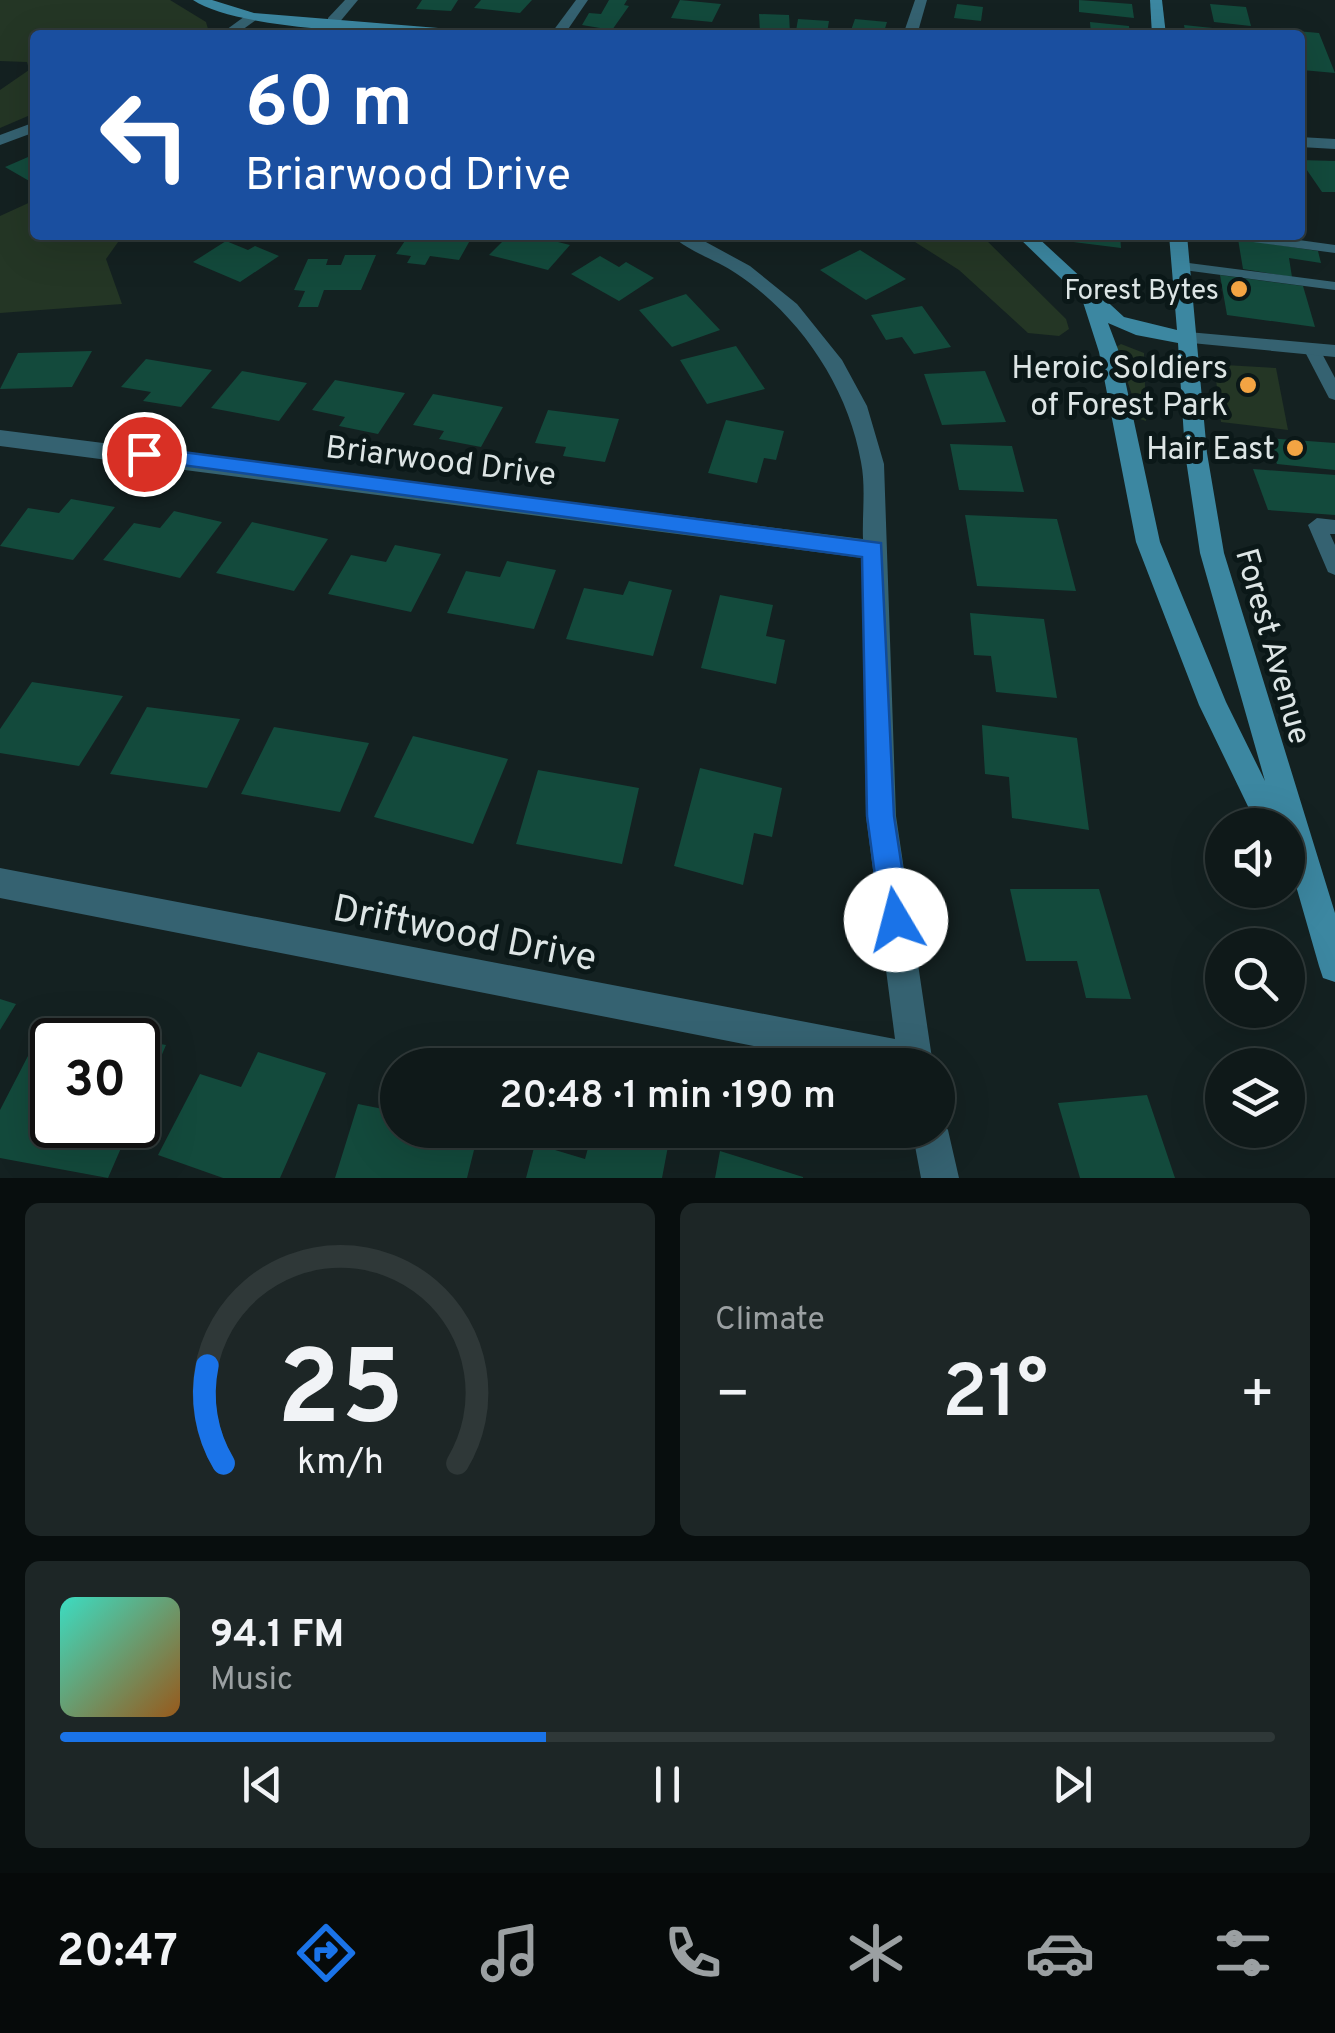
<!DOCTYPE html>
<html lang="en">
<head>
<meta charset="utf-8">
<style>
  body { margin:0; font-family:Overpass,sans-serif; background:#1d2626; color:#f1f3f6; height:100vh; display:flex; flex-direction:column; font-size:38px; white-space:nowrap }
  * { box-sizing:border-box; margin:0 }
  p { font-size:32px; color:#9ba0a2 }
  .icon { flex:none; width:55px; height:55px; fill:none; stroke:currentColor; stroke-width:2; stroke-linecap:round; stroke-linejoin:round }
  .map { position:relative; height:1178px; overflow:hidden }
  .drawer { display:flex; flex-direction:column; gap:25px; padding:25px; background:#080e0e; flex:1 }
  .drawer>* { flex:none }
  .guide { position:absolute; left:30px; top:30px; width:1275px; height:210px; border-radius:10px; box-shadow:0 10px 40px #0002,0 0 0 2px #2f3838; background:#1a4fa0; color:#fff; overflow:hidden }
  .buttons { position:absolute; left:1205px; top:808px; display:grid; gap:20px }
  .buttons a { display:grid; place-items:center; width:100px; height:100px; border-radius:50%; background:#0f1919; box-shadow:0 10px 40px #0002,0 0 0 2px #2f3838; font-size:50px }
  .speed { position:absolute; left:30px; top:1018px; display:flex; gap:20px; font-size:50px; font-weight:700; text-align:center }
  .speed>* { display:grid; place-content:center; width:130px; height:130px; border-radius:50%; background:#0f1919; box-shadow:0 10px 40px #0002,0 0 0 2px #2f3838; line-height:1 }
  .speed .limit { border:5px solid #111; border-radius:15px; background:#fff; color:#111 }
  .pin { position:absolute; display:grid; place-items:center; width:85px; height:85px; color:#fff; margin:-42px; border:5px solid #fff; border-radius:50%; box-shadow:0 2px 10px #0007 }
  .me { position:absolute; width:110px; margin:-55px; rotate:352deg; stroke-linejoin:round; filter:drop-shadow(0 0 8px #0008) }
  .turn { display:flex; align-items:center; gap:35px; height:210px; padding:0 50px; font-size:45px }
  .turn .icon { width:130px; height:130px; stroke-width:2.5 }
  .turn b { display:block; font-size:70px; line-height:85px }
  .big { font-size:75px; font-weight:600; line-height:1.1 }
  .drawer .tile { flex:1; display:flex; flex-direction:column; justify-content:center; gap:15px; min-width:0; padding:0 35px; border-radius:15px; background:#1d2626 }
  .drawer .dial { align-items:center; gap:0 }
  .dial svg { height:260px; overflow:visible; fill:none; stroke:#2f3838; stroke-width:7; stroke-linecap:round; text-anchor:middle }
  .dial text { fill:#f1f3f6; stroke:none }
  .song { display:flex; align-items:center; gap:30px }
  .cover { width:120px; height:120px; border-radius:15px; background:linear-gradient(135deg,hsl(170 70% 55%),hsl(30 70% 35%)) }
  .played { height:10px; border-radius:5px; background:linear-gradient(90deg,#1a73e8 40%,#2f3838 40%) }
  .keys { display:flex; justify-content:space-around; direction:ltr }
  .heat { display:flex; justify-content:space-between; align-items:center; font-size:55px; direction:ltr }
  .drawer .tiles { flex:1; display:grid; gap:25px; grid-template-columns:1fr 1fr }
  .tile:last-child { grid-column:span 2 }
  .trip { position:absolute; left:380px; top:1048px; width:575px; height:100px; border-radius:50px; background:#0f1919; box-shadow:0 10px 40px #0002,0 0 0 2px #2f3838; font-weight:600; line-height:100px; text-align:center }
  .tabs { display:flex; height:160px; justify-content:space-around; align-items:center; background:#060a0a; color:#9ba0a2 }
  .tabs .icon { width:70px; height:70px }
  .tabs .on { color:#1a73e8 }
  .tabs b { font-size:45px; color:#f1f3f6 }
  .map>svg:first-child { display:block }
  .green { fill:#243625 }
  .building { fill:#134a3c }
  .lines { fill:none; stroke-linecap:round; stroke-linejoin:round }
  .lane { fill:#356271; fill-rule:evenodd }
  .street { fill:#356271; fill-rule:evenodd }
  .secondary { fill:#3c87a1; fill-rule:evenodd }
  .route { fill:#1a73e8; stroke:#114b97; stroke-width:2.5 }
  .poi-dot { fill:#f3a443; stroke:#0b1818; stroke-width:4 }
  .labels { text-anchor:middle; stroke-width:10; stroke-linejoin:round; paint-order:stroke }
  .far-poi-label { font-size:28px; fill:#dde5e5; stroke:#0b1818; text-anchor:end }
  .poi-label { font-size:32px; fill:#dde5e5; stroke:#0b1818; text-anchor:end }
  .street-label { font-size:32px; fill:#dde5e5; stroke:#0b1818 }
  .near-street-label { font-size:38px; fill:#dde5e5; stroke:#0b1818 }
</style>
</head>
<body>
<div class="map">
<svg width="1335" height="1178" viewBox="0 0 1335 1178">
  <rect width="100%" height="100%" fill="#142121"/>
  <g class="green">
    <polygon points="0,0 170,0 206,22 208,29 202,35 35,35 35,113 0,128 0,90 29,70 27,62 0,61"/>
    <polygon points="35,200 35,235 123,235 106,259 122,304 0,313 0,216"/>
    <polygon points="904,235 981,235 1066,319 1069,329 1059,336 1028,333 959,270"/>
    <polygon points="1121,344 1144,353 1146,421 1140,419 1116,347"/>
    <polygon points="1225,365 1276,368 1288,430 1221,422 1215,371"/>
  </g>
  <g class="building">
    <polygon points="422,0 458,0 451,11 416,9"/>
    <polygon points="481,0 532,0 520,13 474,8"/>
    <polygon points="609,0 627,0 624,5 629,6 612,30 582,25 589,13 601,14"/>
    <polygon points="680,0 721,4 712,22 671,18"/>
    <polygon points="1079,0 1132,4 1134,18 1079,12"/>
    <polygon points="957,4 983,7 981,21 954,18"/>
    <polygon points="1210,4 1246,7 1251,26 1214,22"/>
    <polygon points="759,14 789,15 790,32 760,31"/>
    <polygon points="798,19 829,21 827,33 796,31"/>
    <polygon points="855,19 887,22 883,35 850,33"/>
    <polygon points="1090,22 1129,26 1130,35 1091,34"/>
    <polygon points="1184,25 1250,32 1251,35 1186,35"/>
    <polygon points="1285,30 1319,33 1335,73 1302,70 1300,35 1287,35"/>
    <polygon points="35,154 35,180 31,182 5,167"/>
    <polygon points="1300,160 1335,161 1335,192 1322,192"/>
    <polygon points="409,235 439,236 473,235 459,260 430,256 425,265 407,263 411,256 396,254"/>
    <polygon points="509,235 530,235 570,245 548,270 489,255"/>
    <polygon points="1073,235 1120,235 1121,248 1073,242"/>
    <polygon points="1238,239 1318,251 1321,263 1289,258 1292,277 1243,269"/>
    <polygon points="226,241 248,250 255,246 279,256 240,282 193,262"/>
    <polygon points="860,250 906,279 866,300 820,270"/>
    <polygon points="345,255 376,255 361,290 324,290 318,307 298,307 305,291 294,290 308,259 328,259 326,265 341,265"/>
    <polygon points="600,256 619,267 626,262 654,278 619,301 571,274"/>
    <polygon points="1220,275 1303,286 1315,327 1227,315"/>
    <polygon points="686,294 720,330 672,347 639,310"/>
    <polygon points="922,306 951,347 914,354 902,337 886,340 871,315"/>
    <polygon points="736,346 765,389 707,404 680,360"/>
    <polygon points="92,351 72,387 0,389 18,353"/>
    <polygon points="146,359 212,370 181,407 143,401 151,392 121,387"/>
    <polygon points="242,371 307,383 279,421 211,408"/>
    <polygon points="985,371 1006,422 942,425 924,374"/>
    <polygon points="335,380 405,393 378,434 339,426 345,417 312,410"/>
    <polygon points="433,394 503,407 481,447 439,439 444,431 413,425"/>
    <polygon points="548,410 619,419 605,462 563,456 566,447 535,443"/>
    <polygon points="726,420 784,431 776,460 764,458 757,483 708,473"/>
    <polygon points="1268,438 1335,443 1335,470 1277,464"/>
    <polygon points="950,444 1012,446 1024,492 959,490"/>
    <polygon points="1253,469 1335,475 1335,515 1268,510"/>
    <polygon points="71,499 115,507 73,560 0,546 28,508 59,513"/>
    <polygon points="174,511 222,522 180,578 103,560 134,523 160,528"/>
    <polygon points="965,515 1057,519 1076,591 977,586"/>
    <polygon points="252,522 328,539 294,591 216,573"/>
    <polygon points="395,545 441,554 411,612 328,594 351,555 386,562"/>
    <polygon points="507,561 556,570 534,629 447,613 466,571 500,577"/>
    <polygon points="629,581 672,590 653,656 566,639 584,588 623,595"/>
    <polygon points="720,595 773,605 766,636 785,640 776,684 701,668"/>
    <polygon points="970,613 1044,619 1057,698 996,692 991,656 974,655"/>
    <polygon points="32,682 123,696 79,766 0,753 0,729"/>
    <polygon points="147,707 240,719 207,788 110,774"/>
    <polygon points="982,725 1077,738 1089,830 1012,818 1009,777 985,774"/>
    <polygon points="274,727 369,743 340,812 241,794"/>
    <polygon points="413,736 508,759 473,844 374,817"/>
    <polygon points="700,768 782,788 772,837 754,833 743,885 674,866"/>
    <polygon points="538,770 639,788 622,864 516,844"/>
    <polygon points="1010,889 1099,889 1131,999 1086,998 1077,961 1026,961"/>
    <polygon points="0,999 16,1004 0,1030"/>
    <polygon points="44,1025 123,1038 52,1040 52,1125 131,1125 108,1178 0,1158 0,1110"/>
    <polygon points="138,1040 166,1045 138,1111"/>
    <polygon points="258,1052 326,1073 280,1178 223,1178 158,1155 200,1074 241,1087"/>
    <polygon points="1147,1095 1175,1178 1080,1178 1058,1103"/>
    <polygon points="358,1104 398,1112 398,1130 479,1130 467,1178 335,1178"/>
    <polygon points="593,1130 631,1130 669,1141 662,1178 526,1178 535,1144 585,1159"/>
    <polygon points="720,1151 803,1177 803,1178 715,1178"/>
  </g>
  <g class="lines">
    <g class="lane">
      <polygon points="1223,235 1262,235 1335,245 1335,253 1230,239"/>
      <polygon points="1181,262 1335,282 1335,290 1176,269 1176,263"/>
      <polygon points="1312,345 1318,346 1335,378 1335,400 1329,398 1304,350"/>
      <polygon points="1317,518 1335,520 1335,534 1330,534 1335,545 1335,575 1328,572 1308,525"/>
    </g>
    <g class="street">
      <polygon points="345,0 358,0 338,24 328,24 328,18"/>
      <polygon points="576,0 588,0 564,35 550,35"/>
      <polygon points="915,0 927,0 917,35 903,35"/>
      <polygon points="248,14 260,17 235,35 219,35"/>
      <polygon points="35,122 35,132 0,145 0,135"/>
      <polygon points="1300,137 1335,139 1335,149 1300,147"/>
      <path d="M671 235H693L750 266 797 304 842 360 867 406 884 464 896 816 933 1065H851L0 898V868L895 1039 866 816 863 558 0 446V430L863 539C862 515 866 487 861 462 848 387 800 316 737 274 717 260 689 252 671 235Z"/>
      <polygon points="1188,332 1335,345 1335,357 1181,342 1178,338"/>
      <polygon points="938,1115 948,1130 959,1178 921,1178 912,1130 938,1130"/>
    </g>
    <g class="secondary">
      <path d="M193 0H212L254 13 475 31 482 35C418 35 242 33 193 0Z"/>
      <polygon points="1150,0 1162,0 1166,35 1152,35"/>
      <path d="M1016 235H1035L1124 317 1177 330 1169 235H1187L1207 453 1224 553 1335 913V982L1323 978 1319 966 1288 858V825H1257L1199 705 1136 542 1099 352 1082 299ZM1108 323 1136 335 1178 343 1185 453 1200 553 1265 781 1226 702 1160 542 1119 352Z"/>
    </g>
  </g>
  <polygon class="route" points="144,447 881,543 894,816 910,920 906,931 896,935 885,931 881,920 867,816 862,557 137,459 137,449"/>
  <g class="poi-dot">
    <circle cx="1239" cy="289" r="10"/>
    <circle cx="1248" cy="385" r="10"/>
    <circle cx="1295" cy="448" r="10"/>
  </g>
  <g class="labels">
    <g class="far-poi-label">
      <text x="1219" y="299">Forest Bytes</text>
    </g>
    <g class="poi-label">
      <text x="1228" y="378">Heroic Soldiers<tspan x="1228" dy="37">of Forest Park</tspan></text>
      <text x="1275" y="459">Hair East</text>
    </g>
    <g class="street-label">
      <text transform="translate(441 460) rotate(7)" y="11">Briarwood Drive</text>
      <text transform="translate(1274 646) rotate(74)" y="11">Forest Avenue</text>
    </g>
    <g class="near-street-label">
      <text transform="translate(465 932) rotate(11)" y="13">Driftwood Drive</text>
    </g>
  </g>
</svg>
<div class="buttons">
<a><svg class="icon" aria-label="sound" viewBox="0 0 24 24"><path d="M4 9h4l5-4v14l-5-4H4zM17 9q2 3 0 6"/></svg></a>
<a><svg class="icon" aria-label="search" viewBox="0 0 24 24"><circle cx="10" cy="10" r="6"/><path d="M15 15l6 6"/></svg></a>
<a><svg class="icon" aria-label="layers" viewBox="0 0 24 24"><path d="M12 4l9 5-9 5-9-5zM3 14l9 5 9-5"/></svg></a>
</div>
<div class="speed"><div class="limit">30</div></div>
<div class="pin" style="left:144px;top:454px;background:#d93025"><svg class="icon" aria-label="arrive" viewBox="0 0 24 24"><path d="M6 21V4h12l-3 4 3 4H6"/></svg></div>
<svg class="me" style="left:896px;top:920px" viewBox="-20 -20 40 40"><circle r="19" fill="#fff"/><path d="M0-13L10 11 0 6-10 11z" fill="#1a73e8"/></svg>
<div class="trip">20:48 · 1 min · 190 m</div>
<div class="guide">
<div class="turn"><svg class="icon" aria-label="left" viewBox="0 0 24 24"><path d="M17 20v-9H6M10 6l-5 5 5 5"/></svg><div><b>60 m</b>Briarwood Drive</div></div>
</div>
</div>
<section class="drawer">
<div class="tiles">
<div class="tile dial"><svg viewBox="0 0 100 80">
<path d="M14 69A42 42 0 1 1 86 69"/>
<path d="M14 69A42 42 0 0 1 9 39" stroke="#1a73e8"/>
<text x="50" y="56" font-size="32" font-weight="700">25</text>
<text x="50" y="72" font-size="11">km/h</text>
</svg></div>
<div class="tile"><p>Climate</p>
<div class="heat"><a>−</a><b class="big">21°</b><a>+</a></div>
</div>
<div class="tile">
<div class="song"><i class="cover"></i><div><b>94.1 FM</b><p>Music</p></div></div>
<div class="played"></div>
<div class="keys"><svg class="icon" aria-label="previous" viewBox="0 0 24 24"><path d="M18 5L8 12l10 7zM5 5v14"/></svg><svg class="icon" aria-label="pause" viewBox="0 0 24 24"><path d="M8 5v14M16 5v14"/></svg><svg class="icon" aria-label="next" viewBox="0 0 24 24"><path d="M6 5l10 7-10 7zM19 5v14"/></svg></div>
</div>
</div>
</section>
<nav class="tabs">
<b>20:47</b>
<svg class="icon on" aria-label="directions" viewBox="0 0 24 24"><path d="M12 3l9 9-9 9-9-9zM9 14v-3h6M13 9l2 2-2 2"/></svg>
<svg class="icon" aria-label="music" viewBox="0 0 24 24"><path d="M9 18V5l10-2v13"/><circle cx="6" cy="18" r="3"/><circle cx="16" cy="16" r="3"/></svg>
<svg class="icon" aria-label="phone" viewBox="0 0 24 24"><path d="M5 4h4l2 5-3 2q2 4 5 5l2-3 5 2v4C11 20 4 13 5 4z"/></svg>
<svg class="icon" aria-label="climate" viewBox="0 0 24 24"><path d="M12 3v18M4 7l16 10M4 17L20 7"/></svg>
<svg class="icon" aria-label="car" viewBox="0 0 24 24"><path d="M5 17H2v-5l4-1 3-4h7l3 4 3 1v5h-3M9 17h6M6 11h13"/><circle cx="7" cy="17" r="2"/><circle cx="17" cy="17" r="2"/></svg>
<svg class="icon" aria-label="filters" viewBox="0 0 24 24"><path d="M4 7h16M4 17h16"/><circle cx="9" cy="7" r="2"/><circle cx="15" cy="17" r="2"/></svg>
</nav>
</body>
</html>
